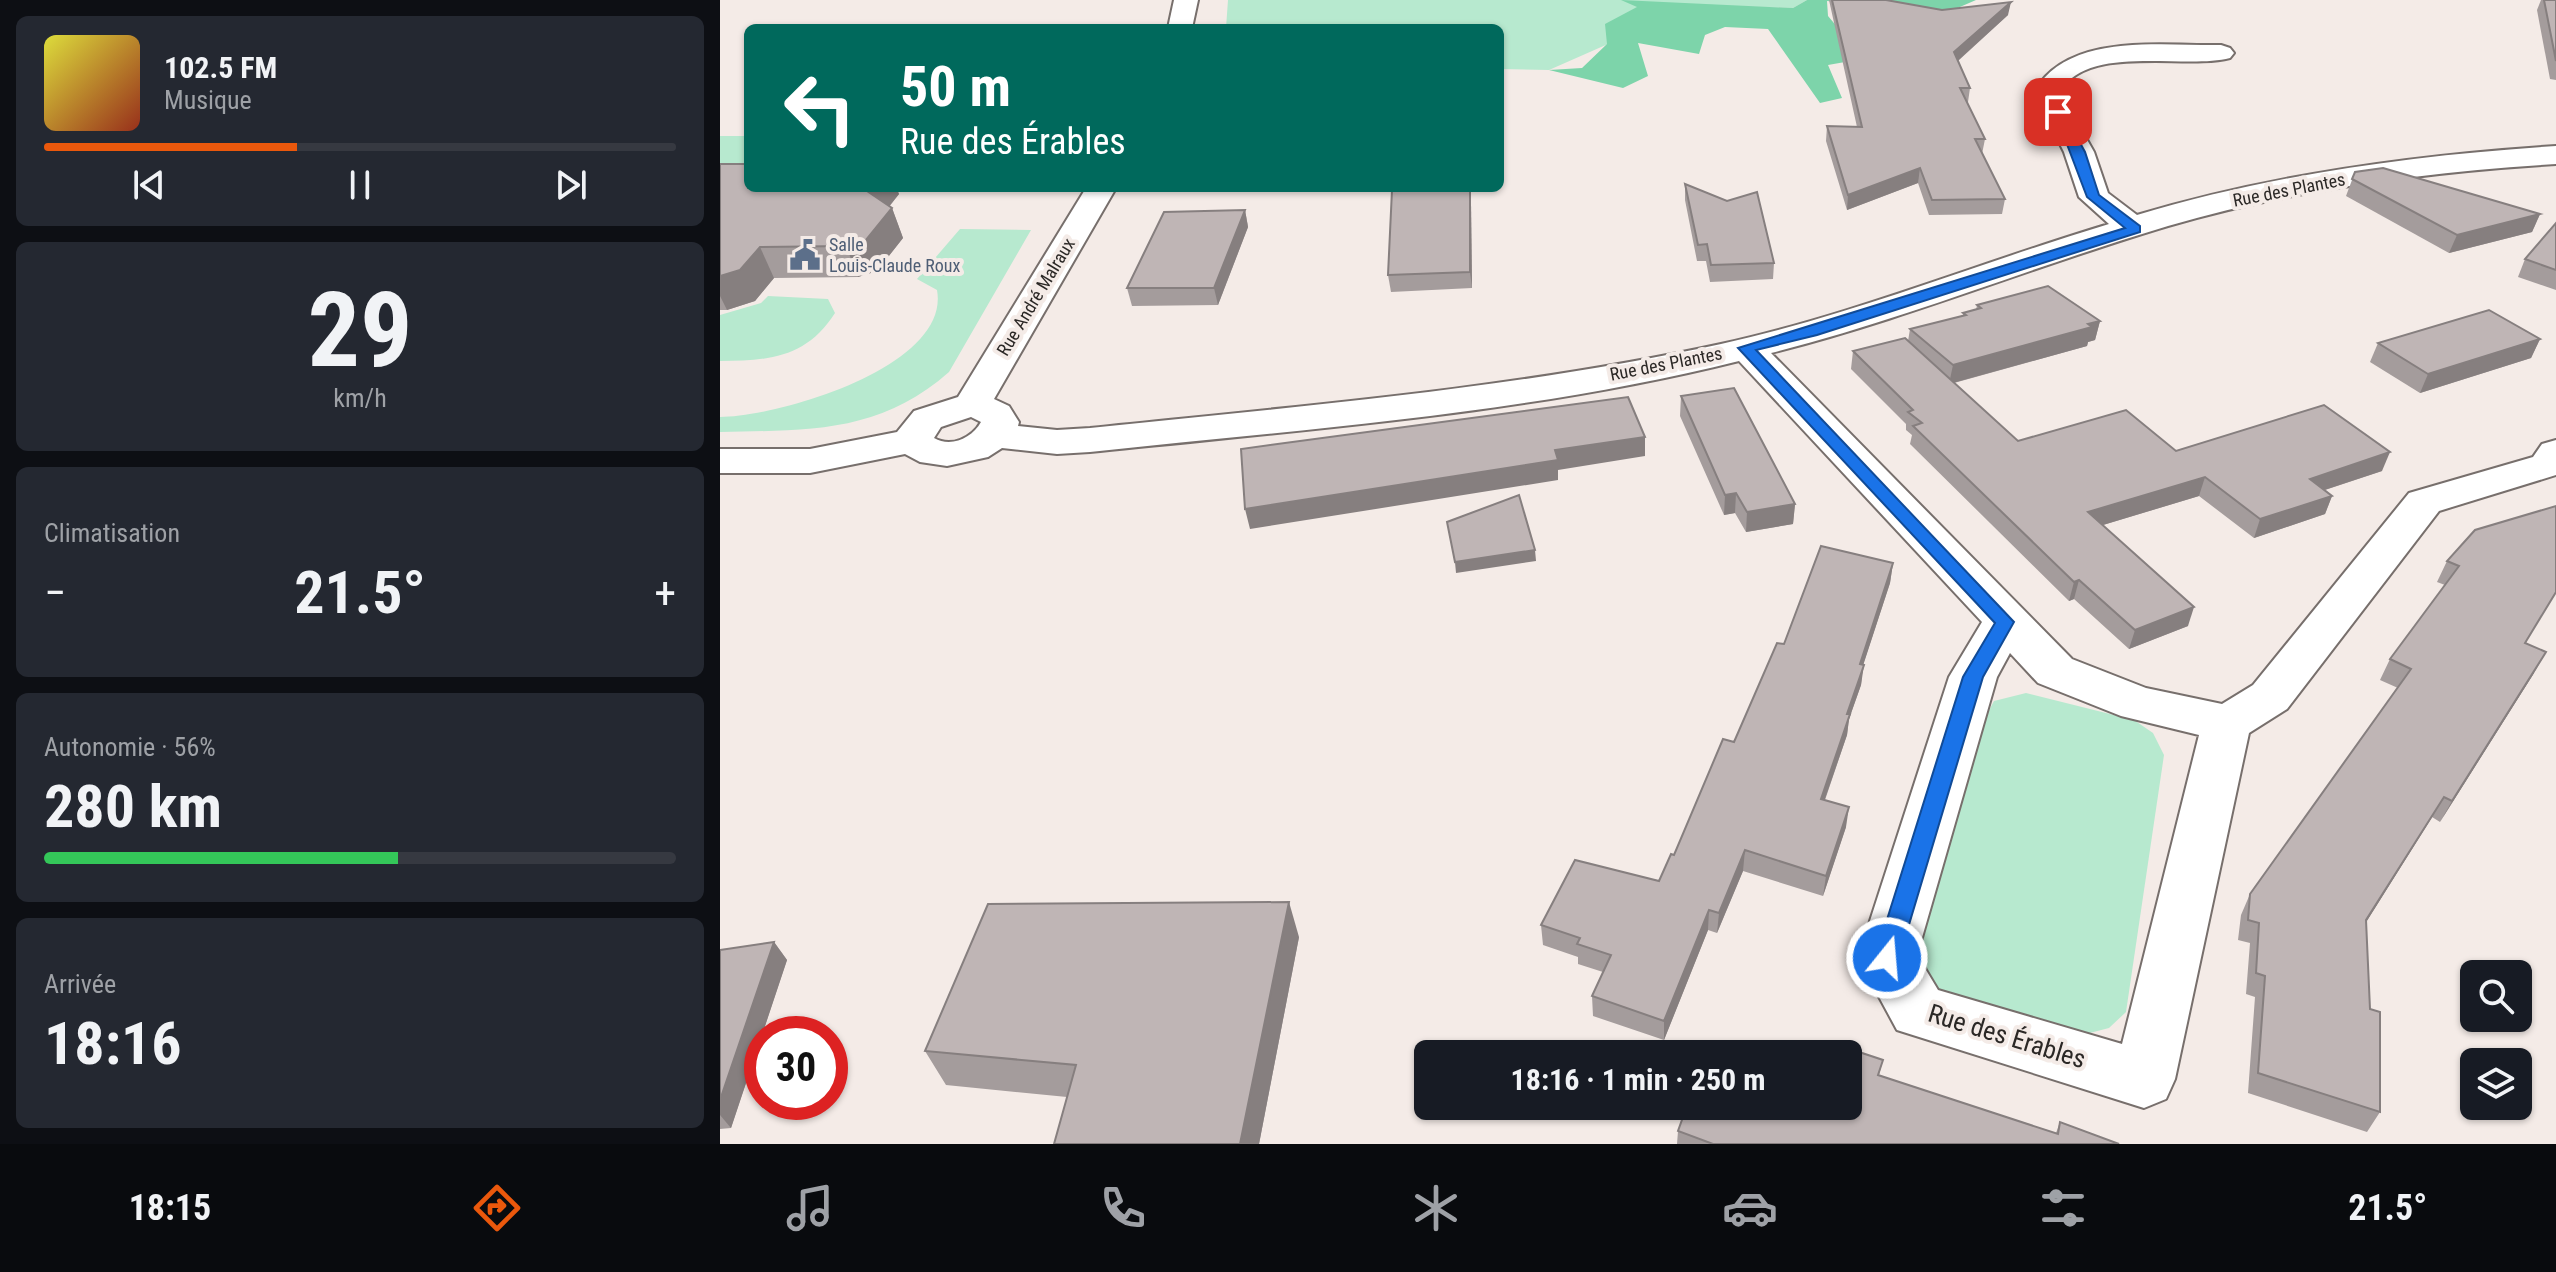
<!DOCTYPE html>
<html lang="fr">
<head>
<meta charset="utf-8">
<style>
  body { margin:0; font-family:"Roboto Condensed",sans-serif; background:#242831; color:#f1f3f6; height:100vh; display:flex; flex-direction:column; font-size:30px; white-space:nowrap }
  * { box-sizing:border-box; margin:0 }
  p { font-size:26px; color:#9ea1a6 }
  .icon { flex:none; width:44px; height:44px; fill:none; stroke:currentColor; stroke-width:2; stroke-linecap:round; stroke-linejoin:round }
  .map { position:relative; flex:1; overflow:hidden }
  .side { display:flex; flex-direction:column; gap:16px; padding:16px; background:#0d0f14; width:720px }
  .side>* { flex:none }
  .banner { position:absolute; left:24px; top:24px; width:760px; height:168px; border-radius:12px; box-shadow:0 2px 6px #0004; background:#00695c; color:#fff; overflow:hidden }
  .controls { position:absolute; left:1740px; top:960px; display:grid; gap:16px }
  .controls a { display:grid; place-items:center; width:72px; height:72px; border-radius:12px; background:#171b24; box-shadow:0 2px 6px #0004; font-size:40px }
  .speed { position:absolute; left:24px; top:1016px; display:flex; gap:16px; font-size:40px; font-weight:700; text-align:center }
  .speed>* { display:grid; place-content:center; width:104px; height:104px; border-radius:50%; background:#171b24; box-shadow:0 2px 6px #0004; line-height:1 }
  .speed .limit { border:12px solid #d22; background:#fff; color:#111 }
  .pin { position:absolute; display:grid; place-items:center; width:68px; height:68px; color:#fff; margin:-34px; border-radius:16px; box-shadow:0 4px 12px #0006 }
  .me { position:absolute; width:88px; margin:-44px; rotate:17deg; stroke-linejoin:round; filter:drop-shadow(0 0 6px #0008) }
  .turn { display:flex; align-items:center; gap:28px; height:168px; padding:0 24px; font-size:36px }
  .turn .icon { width:104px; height:104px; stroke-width:2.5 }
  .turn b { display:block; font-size:56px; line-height:68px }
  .big { font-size:60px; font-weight:700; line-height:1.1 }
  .side .tile { flex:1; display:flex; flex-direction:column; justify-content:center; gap:12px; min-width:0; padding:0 28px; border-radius:12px; background:#242831 }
  .side .dial { align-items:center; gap:0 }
  .dial b { font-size:104px; line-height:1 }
  .song { display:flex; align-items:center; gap:24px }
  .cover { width:96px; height:96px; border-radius:12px; background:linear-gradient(135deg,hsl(60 70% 55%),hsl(10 70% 35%)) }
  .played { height:8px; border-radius:4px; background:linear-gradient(90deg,#ea580c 40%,#363941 40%) }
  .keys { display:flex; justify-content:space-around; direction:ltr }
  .heat { display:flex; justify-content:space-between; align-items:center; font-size:44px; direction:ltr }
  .charge { height:12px; border-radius:6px; background:linear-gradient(90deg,#34c759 56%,#363941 0) }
  .trip { position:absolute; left:694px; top:1040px; width:448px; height:80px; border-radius:12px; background:#171b24; box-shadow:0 2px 6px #0004; font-weight:700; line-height:80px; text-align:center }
  .menu { display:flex; height:128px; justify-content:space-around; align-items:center; background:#090b0e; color:#9ea1a6 }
  .menu .icon { width:56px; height:56px }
  .menu .selected { color:#ea580c }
  .menu b { font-size:36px; color:#f1f3f6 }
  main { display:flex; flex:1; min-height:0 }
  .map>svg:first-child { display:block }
  .green { fill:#b7e9cf }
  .forest { fill:#7dd4aa }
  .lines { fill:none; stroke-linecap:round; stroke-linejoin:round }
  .street-casing { stroke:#776f6c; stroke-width:4 }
  .street { fill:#fff; fill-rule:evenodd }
  .wall { fill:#a49c9c }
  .shaded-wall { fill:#867f7f }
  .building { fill:#bfb5b5; stroke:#867f7f; stroke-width:2 }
  .route { fill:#1a73e8; stroke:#114b97; stroke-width:2 }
  .labels { text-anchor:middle; stroke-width:8; stroke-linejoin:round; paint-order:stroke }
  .far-street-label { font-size:18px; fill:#2b2826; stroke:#f4ebe7 }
  .far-service-label { font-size:18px; fill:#4e5e75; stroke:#f4ebe7; text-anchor:start }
  .near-street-label { font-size:26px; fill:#2b2826; stroke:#f4ebe7 }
</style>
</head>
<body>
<main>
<section class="side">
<div class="tile">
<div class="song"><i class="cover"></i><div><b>102.5 FM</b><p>Musique</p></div></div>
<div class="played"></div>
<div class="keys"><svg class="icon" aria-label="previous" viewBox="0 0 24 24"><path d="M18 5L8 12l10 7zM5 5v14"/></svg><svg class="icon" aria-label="pause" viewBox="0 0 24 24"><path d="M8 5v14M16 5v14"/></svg><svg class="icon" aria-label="next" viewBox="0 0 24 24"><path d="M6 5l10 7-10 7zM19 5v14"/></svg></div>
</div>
<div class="tile dial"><b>29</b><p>km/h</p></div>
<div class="tile"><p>Climatisation</p>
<div class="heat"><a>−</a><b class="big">21.5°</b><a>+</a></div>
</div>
<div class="tile"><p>Autonomie · 56%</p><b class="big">280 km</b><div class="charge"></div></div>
<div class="tile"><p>Arrivée</p><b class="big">18:16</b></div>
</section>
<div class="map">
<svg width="1836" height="1144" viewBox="0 0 1836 1144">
  <rect width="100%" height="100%" fill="#f4ebe7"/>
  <g class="green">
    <polygon points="508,0 1087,0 1073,8 955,5 888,44 829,70 780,69 780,28 506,28"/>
    <rect x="0" y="136" width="28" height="28"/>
    <path d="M240 229 311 230 229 372C159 434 87 430 0 432V417C57 417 231 367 217 290L197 279Z"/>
    <path d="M48 296 108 299 115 313C87 357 50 361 0 361V315L41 303Z"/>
    <polygon points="1306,693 1414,720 1433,733 1444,755 1406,1012 1389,1028 1362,1035 1233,997 1215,987 1197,953 1266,716 1274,701"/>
  </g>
  <polygon class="forest" points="901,0 1073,8 1087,0 1256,0 1226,13 1107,1 1108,16 1129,41 1125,62 1108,65 1122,98 1100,103 1048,29 1005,27 985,35 979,54 918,43 928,76 903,88 829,70 862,68 887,44 885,24 917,7"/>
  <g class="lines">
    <defs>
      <g id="street">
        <polygon points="454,0 478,0 472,28 448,28"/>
        <path d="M1501 45 1510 48 1514 53 1510 58C1465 70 1367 43 1340 92L1374 152 1388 193 1417 215C1553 174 1695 155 1836 146V164C1705 172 1574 189 1448 226 1317 265 1186 319 1051 353L1352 659 1426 688 1502 704 1533 685 1689 493 1813 457 1822 444 1836 440V475L1719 511 1567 709 1529 733 1455 1079 1446 1099 1424 1108 1177 1030 1138 958 1229 677 1262 622 1019 361C807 414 586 429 370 452L337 454 282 448 268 457 227 466 200 462 185 454 90 473H0V449H90L177 432 194 411 238 397 366 188H396L274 399 289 406 299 422 298 426 337 430 370 428C581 406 793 389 1001 344 1133 315 1259 263 1389 224L1359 197 1344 152 1314 92C1348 32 1441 46 1501 45ZM251 417 261 422C252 438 231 448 214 438L221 427ZM1290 653 1318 683 1401 716 1479 735 1402 1044 1218 990 1197 955 1277 677Z"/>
      </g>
    </defs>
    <use href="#street" class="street-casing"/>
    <use href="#street" class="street"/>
  </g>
  <g class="wall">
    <polygon points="1109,0 1166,0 1222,10 1288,15 1238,61 1250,88 1248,102 1246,102 1265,139 1262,154 1285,199 1282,214 1209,215 1198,183 1127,210 1106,141 1107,126 1137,127"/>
    <polygon points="1821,0 1836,0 1836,80 1830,79 1817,10"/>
    <polygon points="0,164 179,194 169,207 172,208 183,238 157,271 138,277 54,278 35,301 7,310 0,310"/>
    <polygon points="1635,172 1820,214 1812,232 1729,253 1626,196"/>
    <polygon points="965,184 1054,263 1053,279 990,282 986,261 977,261 965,200"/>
    <polygon points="751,204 752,288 671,292 668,275"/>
    <polygon points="525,210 528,227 498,305 412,306 407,288"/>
    <polygon points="1836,223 1836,290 1798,277 1805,259"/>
    <polygon points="1257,305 1380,321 1375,340 1368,342 1367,346 1234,383 1298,441 1456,451 1662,471 1605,490 1612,496 1605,514 1534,538 1479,496 1383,525 1468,626 1409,649 1354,599 1349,601 1190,444 1192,435 1186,430 1186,424 1131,369 1133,351 1188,341 1190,329 1243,316 1243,313 1256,310"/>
    <polygon points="1820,339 1811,358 1700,393 1650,362 1658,343"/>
    <polygon points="961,396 1075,504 1073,524 1026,532 1015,513 1004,515 960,416"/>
    <polygon points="1755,530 1806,643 1814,673 1720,822 1712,817 1646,922 1650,1009 1660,1112 1647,1132 1528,1093 1535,997 1526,994 1530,943 1518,940 1521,915 1530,894 1678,688 1660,680 1670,659 1725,585 1717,582 1727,561"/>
    <polygon points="1173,563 1170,583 1143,665 1141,685 1129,719 1127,735 1105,800 1126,827 1103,896 1023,871 997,933 988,930 944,1040 873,1016 872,996 883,972 858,964 858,957 823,945 821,925 939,881 1014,742 1064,644"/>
    <polygon points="579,937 539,1144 334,1144 347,1097 226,1085 205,1051"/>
    <polygon points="54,942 67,960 11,1128 0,1129 0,950"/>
    <polygon points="1163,1060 1159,1075 1336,1133 1340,1122 1399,1144 957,1144 958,1131 1128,1106"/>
  </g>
  <g class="shaded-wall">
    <polygon points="1291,2 1288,15 1232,66 1234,52"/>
    <polygon points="1200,168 1198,183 1127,210 1128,195"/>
    <polygon points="149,188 177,188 179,194 158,220 147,191"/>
    <polygon points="750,189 751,204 752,288 750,272"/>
    <polygon points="172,208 183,238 157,271 138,277 126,246"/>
    <polygon points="525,210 528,227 498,305 494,288"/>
    <polygon points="1820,214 1812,232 1729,253 1737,235"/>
    <polygon points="40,247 54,278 35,301 7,310 0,296 0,276"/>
    <polygon points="1380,321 1375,340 1368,342 1367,346 1229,384 1233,365"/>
    <polygon points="1820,339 1811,358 1700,393 1708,374"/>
    <polygon points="925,437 925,456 838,470 838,480 530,529 525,509 835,450"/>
    <polygon points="1670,452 1662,471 1583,497 1590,479"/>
    <polygon points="1485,477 1479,496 1363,531 1368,512"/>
    <polygon points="1016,493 1015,513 1004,515 1005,495"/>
    <polygon points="1612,496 1605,514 1534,538 1540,519"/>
    <polygon points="1075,504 1073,524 1026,532 1027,512"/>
    <polygon points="815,550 816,561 736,573 735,562"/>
    <polygon points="1173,563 1170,583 1137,684 1140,664"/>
    <polygon points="1359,580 1354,599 1349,601 1354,582"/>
    <polygon points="1474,607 1468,626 1409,649 1415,630"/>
    <polygon points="1826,652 1814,673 1720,822 1732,801"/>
    <polygon points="1144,665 1141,685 1129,719 1127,735 1098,819 1101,799 1127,714"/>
    <polygon points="1724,797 1712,817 1635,940 1646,920"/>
    <polygon points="1129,807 1126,827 1103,896 1106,876"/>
    <polygon points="1025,850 1023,871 997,933 999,913"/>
    <polygon points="569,902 579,937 539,1144 520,1144"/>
    <polygon points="989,910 988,930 944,1040 944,1021"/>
    <polygon points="54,942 67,960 11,1128 0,1115 0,1100"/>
  </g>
  <g class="building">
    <polygon points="1112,0 1166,0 1222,10 1291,2 1234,52 1250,88 1240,88 1265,139 1255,139 1285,199 1212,200 1200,168 1128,195 1107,126 1142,127"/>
    <polygon points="1824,0 1836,0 1836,61"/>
    <polygon points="0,164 28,164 28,188 149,188 147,191 172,208 146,240 126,246 40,247 20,270 0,276"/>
    <polygon points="1663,168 1820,214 1737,235 1632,179 1635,172"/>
    <polygon points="965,184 1007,201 1037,192 1054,263 991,265 987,244 978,245"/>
    <polygon points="750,189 750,272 668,275 672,190"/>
    <polygon points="525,210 494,288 407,288 444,212"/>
    <polygon points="1836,223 1836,270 1805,259"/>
    <polygon points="1328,286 1380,321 1368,324 1372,327 1233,365 1190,329 1246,315 1243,313 1261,308 1257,305"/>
    <polygon points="1769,310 1820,339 1708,374 1658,343"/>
    <polygon points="1185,338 1298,441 1406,410 1456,451 1604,405 1670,452 1590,479 1612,496 1540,519 1485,477 1368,512 1474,607 1415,630 1359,580 1354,582 1193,426 1202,423 1188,412 1193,410 1133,351"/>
    <polygon points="1014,388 1075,504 1027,512 1016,493 1005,495 961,396"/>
    <polygon points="908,397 925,437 835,450 838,460 525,509 521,449"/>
    <polygon points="799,495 815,550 735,562 727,522"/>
    <polygon points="1836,506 1836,592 1805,643 1826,652 1732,801 1724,797 1646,920 1650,1009 1660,1012 1660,1112 1538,1073 1545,976 1536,973 1539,923 1528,920 1530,894 1691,669 1670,659 1739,566 1727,561 1755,530"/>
    <polygon points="1101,546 1173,563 1140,664 1144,665 1127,714 1130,714 1101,799 1129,807 1106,876 1025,850 999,913 989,910 944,1021 872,996 891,955 857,944 860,938 821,925 855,860 939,881 951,854 954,855 1003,739 1014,742 1057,643 1064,644"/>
    <polygon points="569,902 520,1144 334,1144 356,1065 205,1051 268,904"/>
    <polygon points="54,942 0,1100 0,950"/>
    <polygon points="1121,1046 1163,1060 1158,1075 1338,1134 1340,1122 1399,1144 993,1144 958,1131 967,1106 1128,1106 1128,1054 1119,1054"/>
    <polygon points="1029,1047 1051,1054 1018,1054"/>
  </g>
  <polygon class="route" points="1334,110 1342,110 1365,152 1379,195 1420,226 1420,232 1097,335 1036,350 1294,622 1263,677 1179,958 1175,965 1167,968 1158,965 1155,958 1243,677 1275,623 1018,348 1405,228 1367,197"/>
  <defs>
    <symbol id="civic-bare" viewBox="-9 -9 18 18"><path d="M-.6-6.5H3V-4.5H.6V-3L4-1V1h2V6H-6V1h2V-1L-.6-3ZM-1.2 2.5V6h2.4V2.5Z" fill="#5c6f8a" stroke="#f4ebe7" stroke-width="2.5" paint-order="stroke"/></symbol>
  </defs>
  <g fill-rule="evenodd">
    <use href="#civic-bare" x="63" y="233" width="44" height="44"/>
  </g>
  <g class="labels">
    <g class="far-street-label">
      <text transform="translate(1569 190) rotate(-11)" y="6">Rue des Plantes</text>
      <text transform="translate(316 297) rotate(-59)" y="6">Rue André Malraux</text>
      <text transform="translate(946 364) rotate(-11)" y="6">Rue des Plantes</text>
    </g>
    <g class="far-service-label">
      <text x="109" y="251">Salle<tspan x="109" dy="21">Louis-Claude Roux</tspan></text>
    </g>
    <g class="near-street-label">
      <text transform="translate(1287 1036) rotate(17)" y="9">Rue des Érables</text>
    </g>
  </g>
</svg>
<div class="controls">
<a><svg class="icon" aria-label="search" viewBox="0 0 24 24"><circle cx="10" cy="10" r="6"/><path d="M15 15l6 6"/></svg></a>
<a><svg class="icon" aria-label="layers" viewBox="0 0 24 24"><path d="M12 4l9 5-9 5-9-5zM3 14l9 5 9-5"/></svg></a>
</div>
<div class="speed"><div class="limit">30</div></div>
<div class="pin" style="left:1338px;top:112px;background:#d93025"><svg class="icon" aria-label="arrive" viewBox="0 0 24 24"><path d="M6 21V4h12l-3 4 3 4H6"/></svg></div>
<svg class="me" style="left:1167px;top:958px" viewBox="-20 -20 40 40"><circle r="17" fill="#1a73e8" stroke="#fff" stroke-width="3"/><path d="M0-11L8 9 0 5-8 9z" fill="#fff"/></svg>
<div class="trip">18:16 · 1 min · 250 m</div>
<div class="banner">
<div class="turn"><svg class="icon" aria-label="left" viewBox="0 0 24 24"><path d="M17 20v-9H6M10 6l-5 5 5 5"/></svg><div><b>50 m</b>Rue des Érables</div></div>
</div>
</div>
</main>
<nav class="menu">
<b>18:15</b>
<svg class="icon selected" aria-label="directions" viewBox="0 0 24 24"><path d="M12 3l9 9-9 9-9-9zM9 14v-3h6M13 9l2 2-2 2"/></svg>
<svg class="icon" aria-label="music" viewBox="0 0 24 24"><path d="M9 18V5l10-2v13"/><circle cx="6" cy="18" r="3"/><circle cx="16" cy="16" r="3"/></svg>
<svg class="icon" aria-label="phone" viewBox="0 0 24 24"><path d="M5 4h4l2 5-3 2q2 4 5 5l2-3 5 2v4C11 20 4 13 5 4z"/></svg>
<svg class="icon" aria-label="climate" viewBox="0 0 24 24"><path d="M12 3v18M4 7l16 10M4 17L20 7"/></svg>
<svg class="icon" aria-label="car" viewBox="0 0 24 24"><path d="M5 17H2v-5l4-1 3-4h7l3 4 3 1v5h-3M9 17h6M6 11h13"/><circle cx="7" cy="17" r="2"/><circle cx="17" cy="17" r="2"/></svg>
<svg class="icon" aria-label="filters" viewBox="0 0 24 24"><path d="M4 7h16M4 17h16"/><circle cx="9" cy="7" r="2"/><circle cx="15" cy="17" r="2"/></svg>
<b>21.5°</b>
</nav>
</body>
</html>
